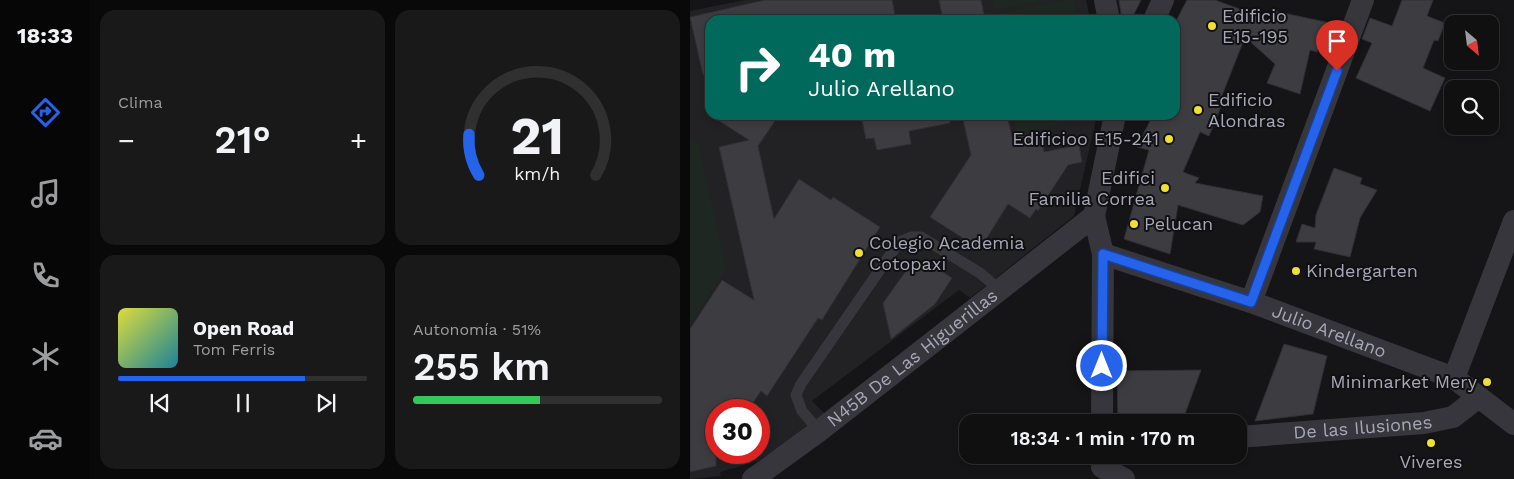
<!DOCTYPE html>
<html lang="es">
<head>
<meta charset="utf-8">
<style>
  body { margin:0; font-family:"Work Sans",sans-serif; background:#19191a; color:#f1f3f6; height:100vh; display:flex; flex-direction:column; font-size:19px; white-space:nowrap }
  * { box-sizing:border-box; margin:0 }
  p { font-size:16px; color:#9c9d9f }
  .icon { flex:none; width:28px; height:28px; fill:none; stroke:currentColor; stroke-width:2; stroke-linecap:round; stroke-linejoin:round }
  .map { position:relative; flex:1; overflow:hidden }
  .panel { display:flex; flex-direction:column; gap:10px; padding:10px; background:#090909; width:600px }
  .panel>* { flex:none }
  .guide { position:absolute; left:15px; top:15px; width:475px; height:105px; border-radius:15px; box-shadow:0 2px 8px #0003,0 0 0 1px #303031; background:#00695c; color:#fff; overflow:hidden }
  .needle { width:32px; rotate:152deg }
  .buttons { position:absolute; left:754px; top:15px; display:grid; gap:10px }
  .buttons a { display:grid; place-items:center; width:55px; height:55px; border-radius:10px; background:#101011; box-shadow:0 2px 8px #0003,0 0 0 1px #303031; font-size:25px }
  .speed { position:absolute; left:15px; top:399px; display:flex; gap:10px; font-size:25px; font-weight:700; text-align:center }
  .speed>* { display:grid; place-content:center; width:65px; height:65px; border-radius:50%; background:#101011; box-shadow:0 2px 8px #0003,0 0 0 1px #303031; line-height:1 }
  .speed .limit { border:8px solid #d22; background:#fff; color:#111 }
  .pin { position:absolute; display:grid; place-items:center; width:42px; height:42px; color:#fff; margin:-51px -21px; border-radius:50% 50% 50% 0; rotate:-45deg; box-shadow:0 0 5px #0007 }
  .pin .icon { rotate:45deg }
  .me { position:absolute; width:55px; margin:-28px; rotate:0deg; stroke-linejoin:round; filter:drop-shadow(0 0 4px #0008) }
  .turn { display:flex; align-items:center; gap:18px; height:105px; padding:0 20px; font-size:22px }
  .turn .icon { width:65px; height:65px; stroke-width:2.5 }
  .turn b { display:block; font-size:35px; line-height:42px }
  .big { font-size:38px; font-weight:600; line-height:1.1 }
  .panel .tile { flex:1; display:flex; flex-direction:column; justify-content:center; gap:8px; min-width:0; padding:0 18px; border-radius:15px; background:#19191a }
  .panel .dial { align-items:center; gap:0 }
  .dial svg { height:130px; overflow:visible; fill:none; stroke:#303031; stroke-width:7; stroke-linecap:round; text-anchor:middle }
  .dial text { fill:#f1f3f6; stroke:none }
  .song { display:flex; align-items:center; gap:15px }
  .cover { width:60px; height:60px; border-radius:8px; background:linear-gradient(135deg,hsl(60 70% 55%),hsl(190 70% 35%)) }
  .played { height:5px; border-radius:2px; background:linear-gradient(90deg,#2563eb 75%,#303031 75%) }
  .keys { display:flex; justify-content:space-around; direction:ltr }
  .heat { display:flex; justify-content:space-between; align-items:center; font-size:28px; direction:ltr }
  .charge { height:8px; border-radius:4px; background:linear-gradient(90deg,#34c759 51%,#303031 0) }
  .panel .tiles { flex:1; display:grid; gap:10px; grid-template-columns:repeat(2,1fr) }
  .trip { position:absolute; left:269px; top:414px; width:288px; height:50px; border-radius:15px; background:#101011; box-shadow:0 2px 8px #0003,0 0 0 1px #303031; font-weight:600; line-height:50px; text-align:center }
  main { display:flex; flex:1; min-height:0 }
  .dock { display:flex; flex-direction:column; width:90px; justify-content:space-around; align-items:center; background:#060607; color:#9c9d9f }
  .dock .icon { width:35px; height:35px }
  .dock .current { color:#2563eb }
  .dock b { font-size:22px; color:#f1f3f6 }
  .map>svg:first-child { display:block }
  .built { fill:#222124; fill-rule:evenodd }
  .green { fill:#1f2722 }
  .building { fill:#3d3c41; stroke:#302f33 }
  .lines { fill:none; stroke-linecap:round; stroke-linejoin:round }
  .lane { stroke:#36363c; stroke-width:11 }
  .street { stroke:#36363c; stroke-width:22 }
  .route-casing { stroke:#184099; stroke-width:12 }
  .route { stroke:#2563eb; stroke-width:9 }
  .poi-dot { fill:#f1e033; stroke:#101012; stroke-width:2 }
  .labels { text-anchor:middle; stroke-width:4; stroke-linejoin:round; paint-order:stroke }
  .poi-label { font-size:18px; fill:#a7a8b7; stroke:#101012; text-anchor:start }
  .street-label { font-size:18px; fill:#a7a8b7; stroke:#101012 }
</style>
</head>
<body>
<main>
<nav class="dock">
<b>18:33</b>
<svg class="icon current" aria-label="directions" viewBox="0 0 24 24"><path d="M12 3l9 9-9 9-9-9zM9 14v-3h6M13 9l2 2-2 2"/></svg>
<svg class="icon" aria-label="music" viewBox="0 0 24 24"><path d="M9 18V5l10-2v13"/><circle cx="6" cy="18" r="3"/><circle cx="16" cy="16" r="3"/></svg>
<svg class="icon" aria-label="phone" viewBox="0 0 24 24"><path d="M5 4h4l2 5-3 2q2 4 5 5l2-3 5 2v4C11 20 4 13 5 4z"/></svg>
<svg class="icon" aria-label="climate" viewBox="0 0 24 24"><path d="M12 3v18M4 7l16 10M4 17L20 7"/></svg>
<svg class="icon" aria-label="car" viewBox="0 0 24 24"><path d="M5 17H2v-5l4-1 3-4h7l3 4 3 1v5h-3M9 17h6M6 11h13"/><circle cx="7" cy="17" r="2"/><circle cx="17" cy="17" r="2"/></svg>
</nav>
<section class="panel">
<div class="tiles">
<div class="tile"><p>Clima</p>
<div class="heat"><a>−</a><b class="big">21°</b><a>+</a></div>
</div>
<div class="tile dial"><svg viewBox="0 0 100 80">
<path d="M14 69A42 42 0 1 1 86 69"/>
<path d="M14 69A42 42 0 0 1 8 44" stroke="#2563eb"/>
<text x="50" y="56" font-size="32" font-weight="700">21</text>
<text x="50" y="72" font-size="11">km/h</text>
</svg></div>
<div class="tile">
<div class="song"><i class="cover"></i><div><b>Open Road</b><p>Tom Ferris</p></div></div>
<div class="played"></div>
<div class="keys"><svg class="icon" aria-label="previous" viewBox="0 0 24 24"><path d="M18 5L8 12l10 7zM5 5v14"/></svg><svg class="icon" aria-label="pause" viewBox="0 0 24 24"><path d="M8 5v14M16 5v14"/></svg><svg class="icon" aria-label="next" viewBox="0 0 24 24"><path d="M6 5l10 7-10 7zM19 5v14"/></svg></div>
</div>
<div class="tile"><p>Autonomía · 51%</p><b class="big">255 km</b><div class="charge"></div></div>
</div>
</section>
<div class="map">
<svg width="824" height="479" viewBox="0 0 824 479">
  <rect width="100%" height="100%" fill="#151517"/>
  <path class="built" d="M55 0H396L400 20H20V115H407L384 216 280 298 269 290 122 401 135 414 68 461 30 472 31 476 0 479V11ZM26 410H69V452H26Z"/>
  <g class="green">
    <polygon points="303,0 356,0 305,10"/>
    <polygon points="376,0 384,0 388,20 308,20 306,14"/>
    <polygon points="322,115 396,115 396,119 326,133"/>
    <polygon points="0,138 9,145 36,269 0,325"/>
  </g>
  <g class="building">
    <polygon points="75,0 202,0 206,20 20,20 20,74 13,75 0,17"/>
    <polygon points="249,0 291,0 295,20 253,20"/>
    <polygon points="429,0 451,0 441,20 432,20"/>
    <polygon points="497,0 525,0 580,20 584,11 640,23 627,52 620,50 610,94 577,83 585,64 555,37 529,103 532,104 519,136 510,132 493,172 509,178 505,183 573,196 570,212 553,225 488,205 480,254 434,239 459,150 447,147 463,115 485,115 485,23"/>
    <polygon points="712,0 743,0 737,16 755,23 748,41 744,40 733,68 755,78 740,111 666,78 682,43 672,39 680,18 702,26"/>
    <polygon points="20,115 89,115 68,146 84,219 109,179 141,200 143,197 190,227 132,320 128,318 77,396 71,391 58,410 26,410 26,466 0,472 0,329 32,280 64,300 29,147 59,140"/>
    <polygon points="171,115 259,115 260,123 219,131 221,144 187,150 184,138 176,139"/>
    <polygon points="272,115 317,115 322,137 350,132 354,152 389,145 392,162 378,165 348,211 346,209 340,218 318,204 290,249 240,217 281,155"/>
    <polygon points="644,168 672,178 670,184 687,190 670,218 660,257 624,249 626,242 606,242 612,224 625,228 626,215"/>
    <polygon points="239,263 262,278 245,304 201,339 193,303 216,271"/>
    <polygon points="594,344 637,356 623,414 565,421"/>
    <polygon points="511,370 492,422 428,422 427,371"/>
  </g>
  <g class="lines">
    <polyline class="lane" points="129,431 112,411 106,395 111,384 209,242 221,237 231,237 290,273 310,290"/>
    <g class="street">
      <polyline points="415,0 419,20"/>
      <polyline points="464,20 473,0"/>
      <path id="s1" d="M413 254 561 302 764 378 824 424"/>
      <polyline points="561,302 673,0"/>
      <polyline points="764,378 824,221"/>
      <polyline points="412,422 413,254 404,216 425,115"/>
      <path id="s2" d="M548 437 734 423 763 417 789 397"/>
      <polyline points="412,467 434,479"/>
      <path id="s3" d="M63 479 129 431 404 216"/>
    </g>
  </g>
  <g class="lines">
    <defs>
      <polyline id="route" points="412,366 413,254 561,302 647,71"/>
    </defs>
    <use href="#route" class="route-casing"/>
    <use href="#route" class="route"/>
  </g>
  <g class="poi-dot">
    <circle cx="522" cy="26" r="5"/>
    <circle cx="508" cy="110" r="5"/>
    <circle cx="479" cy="139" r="5"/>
    <circle cx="475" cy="188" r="5"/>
    <circle cx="444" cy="224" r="5"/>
    <circle cx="169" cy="253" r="5"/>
    <circle cx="606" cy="271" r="5"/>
    <circle cx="797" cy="382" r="5"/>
    <circle cx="741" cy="443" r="5"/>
  </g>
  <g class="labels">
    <g class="poi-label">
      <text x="532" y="22">Edificio<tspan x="532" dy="21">E15-195</tspan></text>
      <text x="518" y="106">Edificio<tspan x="518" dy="21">Alondras</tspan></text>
      <text x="469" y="145" text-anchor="end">Edificioo E15-241</text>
      <text x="465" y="184" text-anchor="end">Edifici<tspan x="465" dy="21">Familia Correa</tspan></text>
      <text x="454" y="230">Pelucan</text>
      <text x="179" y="249">Colegio Academia<tspan x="179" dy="21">Cotopaxi</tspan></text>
      <text x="616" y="277">Kindergarten</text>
      <text x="787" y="388" text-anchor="end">Minimarket Mery</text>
      <text x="741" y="468" text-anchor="middle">Viveres</text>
    </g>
    <g class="street-label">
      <text dy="6" stroke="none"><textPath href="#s1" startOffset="239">Julio Arellano</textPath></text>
      <text dy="6" stroke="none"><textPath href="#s3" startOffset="200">N45B De Las Higuerillas</textPath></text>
      <text dy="6" stroke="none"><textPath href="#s2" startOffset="125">De las Ilusiones</textPath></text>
    </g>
  </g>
</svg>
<div class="buttons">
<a><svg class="needle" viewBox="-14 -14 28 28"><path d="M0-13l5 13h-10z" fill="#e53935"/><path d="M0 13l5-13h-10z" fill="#9c9d9f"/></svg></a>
<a><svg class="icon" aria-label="search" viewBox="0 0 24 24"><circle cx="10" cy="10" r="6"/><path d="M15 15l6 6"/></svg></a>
</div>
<div class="speed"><div class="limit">30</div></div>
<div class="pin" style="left:647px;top:71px;background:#d93025"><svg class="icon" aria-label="arrive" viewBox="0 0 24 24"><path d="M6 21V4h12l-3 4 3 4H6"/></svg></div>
<svg class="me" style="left:412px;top:366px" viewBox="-20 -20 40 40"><circle r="17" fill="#2563eb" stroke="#fff" stroke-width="3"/><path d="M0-11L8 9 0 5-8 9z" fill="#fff"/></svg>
<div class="trip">18:34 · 1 min · 170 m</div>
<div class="guide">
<div class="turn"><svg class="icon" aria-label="right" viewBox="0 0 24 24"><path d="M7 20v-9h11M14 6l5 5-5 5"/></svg><div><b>40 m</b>Julio Arellano</div></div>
</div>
</div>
</main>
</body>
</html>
